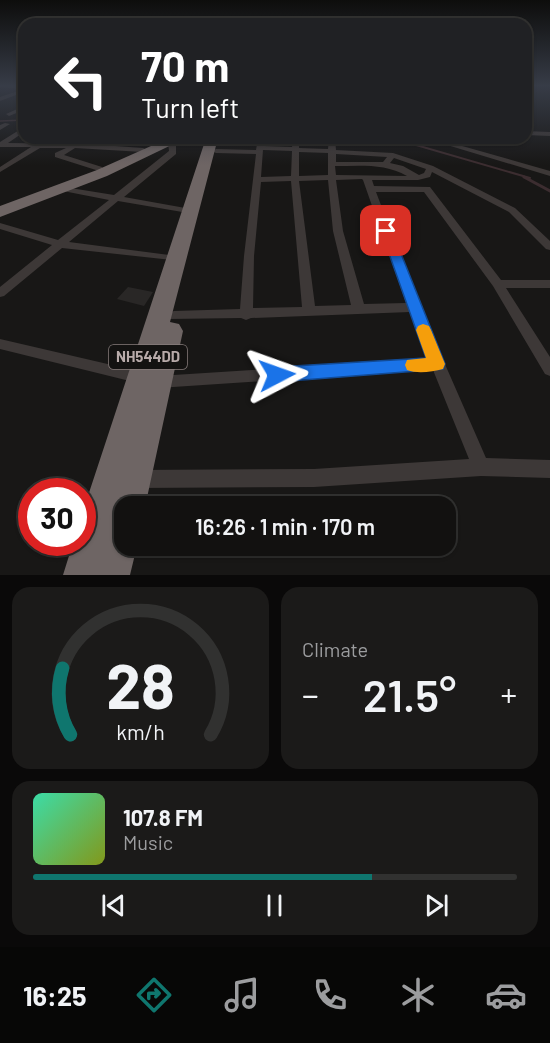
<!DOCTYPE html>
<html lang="en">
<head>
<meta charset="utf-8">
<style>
  body { margin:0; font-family:Barlow,sans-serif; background:#1b1a19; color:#f1f3f6; height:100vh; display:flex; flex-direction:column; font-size:22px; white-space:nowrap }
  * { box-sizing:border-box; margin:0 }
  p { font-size:20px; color:#9c9d9f }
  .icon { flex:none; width:33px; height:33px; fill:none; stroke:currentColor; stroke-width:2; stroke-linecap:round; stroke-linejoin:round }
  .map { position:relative; height:575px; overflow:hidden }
  .details { display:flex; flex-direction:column; gap:12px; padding:12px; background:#0a0909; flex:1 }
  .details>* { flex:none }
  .guide { position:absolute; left:18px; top:18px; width:514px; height:126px; border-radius:18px; box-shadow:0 2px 4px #0004,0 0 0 2px #313130; background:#202124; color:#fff; overflow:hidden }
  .speed { position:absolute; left:18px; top:478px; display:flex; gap:12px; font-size:30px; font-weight:700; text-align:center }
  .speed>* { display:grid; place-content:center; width:78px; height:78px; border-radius:50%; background:#121110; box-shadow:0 2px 4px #0004,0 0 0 2px #313130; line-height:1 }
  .speed .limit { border:9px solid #d22; background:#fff; color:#111 }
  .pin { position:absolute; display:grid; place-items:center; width:51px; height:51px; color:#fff; margin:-26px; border-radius:12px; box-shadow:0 3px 9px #0006 }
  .me { position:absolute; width:66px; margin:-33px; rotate:86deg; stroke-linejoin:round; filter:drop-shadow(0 0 4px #0008) }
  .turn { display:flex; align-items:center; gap:21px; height:126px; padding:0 24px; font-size:27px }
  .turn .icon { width:78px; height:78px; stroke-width:2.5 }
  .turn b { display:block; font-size:42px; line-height:51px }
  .big { font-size:45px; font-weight:600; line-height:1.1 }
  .details .tile { flex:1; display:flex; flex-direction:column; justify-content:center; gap:9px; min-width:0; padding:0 21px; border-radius:18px; background:#1b1a19 }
  .details .dial { align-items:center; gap:0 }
  .dial svg { height:156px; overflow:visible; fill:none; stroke:#313130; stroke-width:7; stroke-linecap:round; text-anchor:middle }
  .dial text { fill:#f1f3f6; stroke:none }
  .song { display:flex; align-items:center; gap:18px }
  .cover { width:72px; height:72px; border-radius:9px; background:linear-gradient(135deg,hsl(160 70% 55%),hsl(70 70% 35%)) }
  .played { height:6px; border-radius:3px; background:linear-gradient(90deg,#0f766e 70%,#313130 70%) }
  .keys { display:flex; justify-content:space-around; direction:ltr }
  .heat { display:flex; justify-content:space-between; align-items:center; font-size:33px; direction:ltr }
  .details .tiles { flex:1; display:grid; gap:12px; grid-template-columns:1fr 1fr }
  .tile:last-child { grid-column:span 2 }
  .trip { position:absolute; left:114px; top:496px; width:342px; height:60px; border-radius:18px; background:#121110; box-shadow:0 2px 4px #0004,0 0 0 2px #313130; font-weight:600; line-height:60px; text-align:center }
  .dock { display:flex; height:96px; justify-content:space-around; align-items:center; background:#070706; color:#9c9d9f }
  .dock .icon { width:42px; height:42px }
  .dock .active { color:#0f766e }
  .dock b { font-size:27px; color:#f1f3f6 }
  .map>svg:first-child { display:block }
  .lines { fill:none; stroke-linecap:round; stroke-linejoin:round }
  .stream-far2 { stroke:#3c2d30; stroke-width:1.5 }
  .stream-far1 { stroke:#3c2d30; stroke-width:2 }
  .stream { stroke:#3c2d30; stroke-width:3 }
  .building { fill:#292726 }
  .street { fill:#3d3837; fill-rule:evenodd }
  .highway { fill:#6e6564; fill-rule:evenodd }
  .route { fill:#1a73e8; stroke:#114b97; stroke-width:1.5 }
  .slow { fill:#f59e0b }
  .labels { text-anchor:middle; stroke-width:6; stroke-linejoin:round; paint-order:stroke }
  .shield { fill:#131211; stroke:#867c7b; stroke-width:1.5 }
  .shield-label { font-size:15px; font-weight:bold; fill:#b7aaa9 }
</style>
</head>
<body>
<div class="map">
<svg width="550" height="575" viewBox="0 0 550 575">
  <rect width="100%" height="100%" fill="#181716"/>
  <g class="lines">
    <polyline class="stream-far2" points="0,121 24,120"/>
    <polyline class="stream-far1" points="392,138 530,178"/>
    <polyline class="stream" points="524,177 550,191"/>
  </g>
  <polygon class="building" points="128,287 153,292 144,306 117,299"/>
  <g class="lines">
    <g class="street">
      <polygon points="0,85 24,85 24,92 0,101 0,97 24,89 0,87"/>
      <polygon points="24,106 24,110 9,116 6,114"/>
      <polygon points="5,123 10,124 0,130 0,125"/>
      <polygon points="24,127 24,132 8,143 88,144 143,148 147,150 143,152 75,148 64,155 102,167 103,169 99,171 55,157 55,153 66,148 40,148 0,172 0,167 31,147 0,147 0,142"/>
      <polygon points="526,131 550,132 550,136 526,135"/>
      <path d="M258 138H264V146L292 147 293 138H299V148L328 149 329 138H335L336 150 393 153 433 166 515 208 550 241V250L546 249 509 212 432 172 430 177 418 180H372L374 186 430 187 501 280H550V288H506L550 357V376L545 374 493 286 424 192H376L420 307 486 458 550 460V478L481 476 314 487 135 488 128 486 126 479 128 472 135 470 314 469 469 459 433 370 158 388 153 387 150 382 153 377 158 376 428 359 410 312 251 318 246 320 241 318 169 319 168 316 169 313 174 311 240 309 244 256 256 154 216 153 212 151 216 149 256 150ZM263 150 292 151 291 176 261 177ZM299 152 328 153V175L299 176ZM336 154 387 157 383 162H336ZM394 158 426 169 424 173 419 175 403 166 390 163ZM335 166C360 166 385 163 407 176L336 175ZM362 179 363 180 406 303 364 304 343 231 336 180ZM328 180 333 231 351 305 315 306 299 181ZM291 181 302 307 253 308 254 256 261 182Z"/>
      <polygon points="424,138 434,138 550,171 550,176"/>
      <polygon points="172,140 176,142 176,154 124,197 191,209 194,210 194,214 118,201 69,242 177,256 183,259 181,261 62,248 4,296 0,297 0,287 52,245 0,229 0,223 58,240 109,200 58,190 58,186 114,195 169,151 168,142"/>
      <polygon points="0,339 142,372 147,374 150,378 147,382 142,384 0,349"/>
    </g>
    <g class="highway">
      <polygon points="169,138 186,138 107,176 0,217 0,206 97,170"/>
      <polygon points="206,138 218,138 170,322 179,324 183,331 145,507 124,507 124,546 137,546 130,575 63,575 73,543 82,543 82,514"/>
    </g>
  </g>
  <linearGradient id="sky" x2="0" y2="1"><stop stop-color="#0d0d0c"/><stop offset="0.52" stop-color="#373c47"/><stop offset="1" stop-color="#373c47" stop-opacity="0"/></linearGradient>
  <rect width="550" height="165" fill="url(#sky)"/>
  <polygon class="route" points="386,228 392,231 445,364 443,369 277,382 271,380 268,375 271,370 277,367 426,358 381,231"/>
  <path class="slow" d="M423 324 429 326 431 330 445 364 443 369C432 372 417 374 407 370L405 365 407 360 426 358 416 330 418 326Z"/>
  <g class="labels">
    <rect class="shield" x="109" y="345" width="78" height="24" rx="4.5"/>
    <g class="shield-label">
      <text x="148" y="362">NH544DD</text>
    </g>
  </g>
</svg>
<div class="speed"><div class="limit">30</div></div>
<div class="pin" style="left:386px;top:231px;background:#d93025"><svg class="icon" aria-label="arrive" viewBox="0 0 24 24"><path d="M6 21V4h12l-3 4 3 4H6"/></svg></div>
<svg class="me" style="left:277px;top:375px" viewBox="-20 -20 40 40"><path d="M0-17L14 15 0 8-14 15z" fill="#1a73e8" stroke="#fff" stroke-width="4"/></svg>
<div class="trip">16:26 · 1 min · 170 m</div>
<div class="guide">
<div class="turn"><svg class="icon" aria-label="left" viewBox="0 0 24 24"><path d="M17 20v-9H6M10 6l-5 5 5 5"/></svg><div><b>70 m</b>Turn left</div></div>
</div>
</div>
<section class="details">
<div class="tiles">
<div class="tile dial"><svg viewBox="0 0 100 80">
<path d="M14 69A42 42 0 1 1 86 69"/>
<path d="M14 69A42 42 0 0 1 10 35" stroke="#0f766e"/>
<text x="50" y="56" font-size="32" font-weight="700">28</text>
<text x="50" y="72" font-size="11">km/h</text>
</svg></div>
<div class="tile"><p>Climate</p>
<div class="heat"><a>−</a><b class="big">21.5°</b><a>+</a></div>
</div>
<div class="tile">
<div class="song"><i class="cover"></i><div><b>107.8 FM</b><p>Music</p></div></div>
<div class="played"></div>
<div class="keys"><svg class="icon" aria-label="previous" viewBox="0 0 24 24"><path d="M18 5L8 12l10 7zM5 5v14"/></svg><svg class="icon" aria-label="pause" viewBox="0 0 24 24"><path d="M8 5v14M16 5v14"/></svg><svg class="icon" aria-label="next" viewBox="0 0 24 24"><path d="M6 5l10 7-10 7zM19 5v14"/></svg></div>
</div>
</div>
</section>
<nav class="dock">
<b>16:25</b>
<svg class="icon active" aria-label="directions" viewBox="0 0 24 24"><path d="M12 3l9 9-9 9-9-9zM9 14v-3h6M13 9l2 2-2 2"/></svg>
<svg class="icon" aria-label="music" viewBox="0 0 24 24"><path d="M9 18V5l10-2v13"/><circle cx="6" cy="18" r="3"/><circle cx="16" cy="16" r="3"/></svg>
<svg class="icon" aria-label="phone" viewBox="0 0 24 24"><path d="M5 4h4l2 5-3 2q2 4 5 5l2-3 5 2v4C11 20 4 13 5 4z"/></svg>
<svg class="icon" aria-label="climate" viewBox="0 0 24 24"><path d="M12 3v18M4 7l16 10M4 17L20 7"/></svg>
<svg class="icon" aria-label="car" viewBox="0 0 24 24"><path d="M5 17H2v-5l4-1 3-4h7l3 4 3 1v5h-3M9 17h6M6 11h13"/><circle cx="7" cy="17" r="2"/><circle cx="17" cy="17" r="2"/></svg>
</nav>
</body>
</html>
